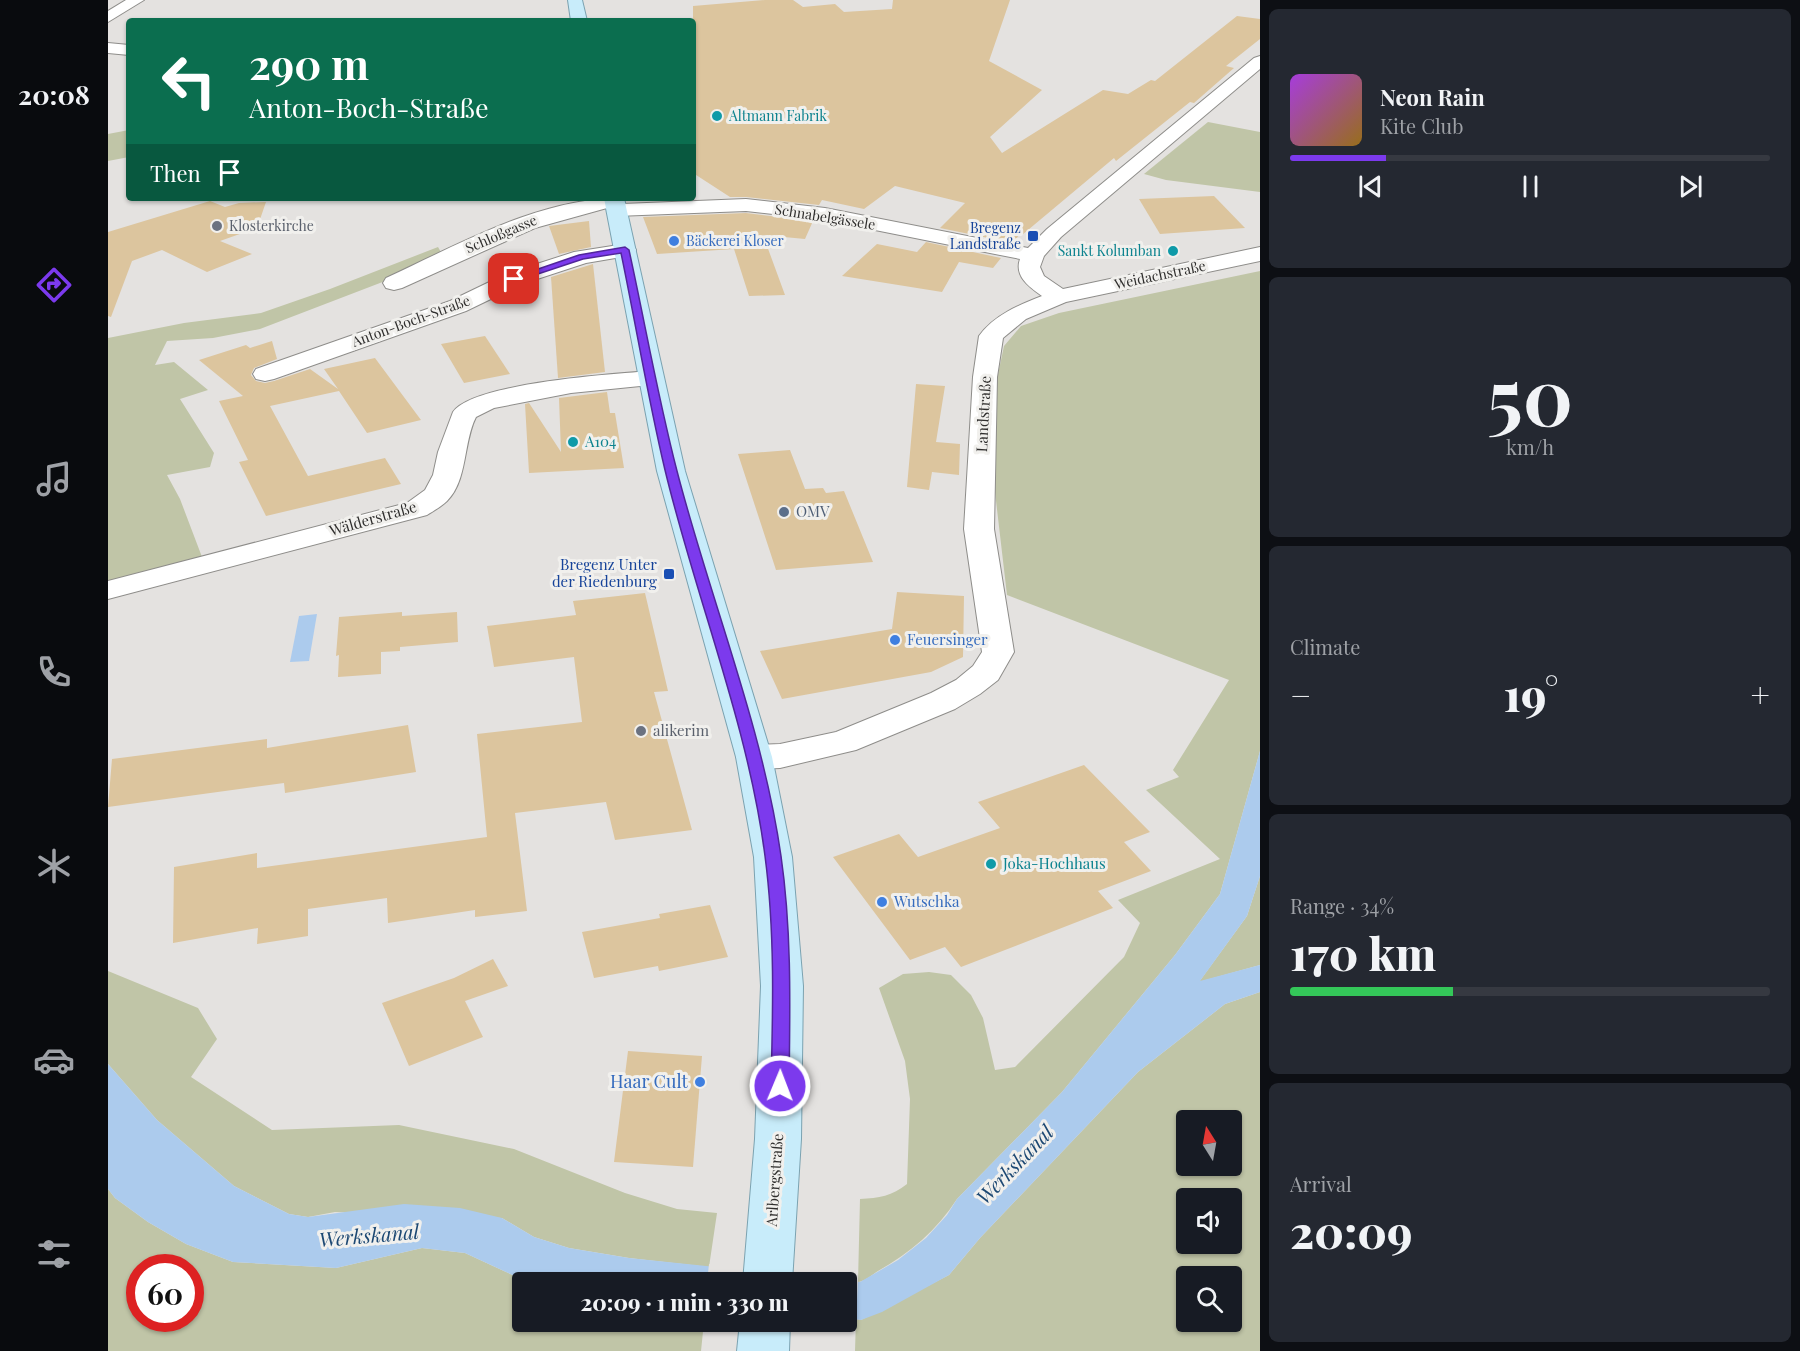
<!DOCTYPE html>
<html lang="en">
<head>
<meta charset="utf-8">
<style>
  body { margin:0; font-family:"Playfair Display",serif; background:#242831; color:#f1f3f6; height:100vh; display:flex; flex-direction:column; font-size:22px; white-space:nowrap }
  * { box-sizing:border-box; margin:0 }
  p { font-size:20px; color:#9ea1a6 }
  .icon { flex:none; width:33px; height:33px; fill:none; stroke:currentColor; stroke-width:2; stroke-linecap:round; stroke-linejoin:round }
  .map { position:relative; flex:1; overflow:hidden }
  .panel { display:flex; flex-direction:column; gap:9px; padding:9px; background:#0d0f14; width:540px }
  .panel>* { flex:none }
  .guide { position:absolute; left:18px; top:18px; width:570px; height:183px; border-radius:6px; box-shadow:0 2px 4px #0004; background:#0b6e4f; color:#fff; overflow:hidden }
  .needle { width:39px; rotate:349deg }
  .fabs { position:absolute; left:1068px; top:1110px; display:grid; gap:12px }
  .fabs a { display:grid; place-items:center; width:66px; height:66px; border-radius:6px; background:#171b24; box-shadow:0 2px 4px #0004; font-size:30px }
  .speed { position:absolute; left:18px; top:1254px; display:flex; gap:12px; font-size:30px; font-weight:700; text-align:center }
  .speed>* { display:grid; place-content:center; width:78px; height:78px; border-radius:50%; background:#171b24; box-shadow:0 2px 4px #0004; line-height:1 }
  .speed .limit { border:9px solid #d22; background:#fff; color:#111 }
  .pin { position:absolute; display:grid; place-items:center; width:51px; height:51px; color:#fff; margin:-26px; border-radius:12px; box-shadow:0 3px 9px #0006 }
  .me { position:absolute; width:66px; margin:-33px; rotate:1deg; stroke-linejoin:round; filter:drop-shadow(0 0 4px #0008) }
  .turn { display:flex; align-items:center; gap:21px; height:126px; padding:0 24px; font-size:27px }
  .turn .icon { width:78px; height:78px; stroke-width:2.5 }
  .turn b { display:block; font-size:42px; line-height:51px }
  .then { display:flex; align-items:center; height:57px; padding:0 24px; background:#0003; gap:12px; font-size:22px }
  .big { font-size:45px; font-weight:800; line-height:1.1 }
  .panel .tile { flex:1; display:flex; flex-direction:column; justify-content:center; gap:9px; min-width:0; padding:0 21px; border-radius:9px; background:#242831 }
  .panel .dial { align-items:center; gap:0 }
  .dial b { font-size:78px; line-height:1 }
  .song { display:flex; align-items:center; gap:18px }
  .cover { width:72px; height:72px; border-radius:9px; background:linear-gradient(135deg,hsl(280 70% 55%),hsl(40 70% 35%)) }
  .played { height:6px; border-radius:3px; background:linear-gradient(90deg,#7c3aed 20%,#363941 20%) }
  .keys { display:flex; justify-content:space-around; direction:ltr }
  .heat { display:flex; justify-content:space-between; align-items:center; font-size:33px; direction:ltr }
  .charge { height:9px; border-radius:4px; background:linear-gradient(90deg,#34c759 34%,#363941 0) }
  .trip { position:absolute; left:404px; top:1272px; width:345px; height:60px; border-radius:6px; background:#171b24; box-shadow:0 2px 4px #0004; font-weight:800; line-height:60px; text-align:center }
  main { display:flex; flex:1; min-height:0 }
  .tab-bar { display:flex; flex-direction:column; width:108px; justify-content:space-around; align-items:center; background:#090b0e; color:#9ea1a6 }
  .tab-bar .icon { width:42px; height:42px }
  .tab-bar .current { color:#7c3aed }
  .tab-bar b { font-size:27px; color:#f1f3f6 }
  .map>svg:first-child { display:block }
  .green { fill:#c0c5a7; fill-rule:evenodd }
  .water { fill:#accbed }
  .pier { fill:#e4e2e0 }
  .building { fill:#dcc59e }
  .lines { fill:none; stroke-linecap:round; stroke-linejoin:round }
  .minor-casing { stroke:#8e8d8a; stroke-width:2 }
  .major-casing { stroke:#7ba2b0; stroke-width:2 }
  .minor { fill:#fff; fill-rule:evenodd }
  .major { fill:#c8ecfa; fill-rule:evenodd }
  .route { fill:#7c3aed; stroke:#51269a; stroke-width:1.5 }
  .culture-dot { fill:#0f9aa8; stroke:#f1f0ed; stroke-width:2 }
  .worship-dot { fill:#6b7280; stroke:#f1f0ed; stroke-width:2 }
  .transit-dot { fill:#1a4fb4; stroke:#f1f0ed; stroke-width:2 }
  .shop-dot { fill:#3f7fe0; stroke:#f1f0ed; stroke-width:2 }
  .service-dot { fill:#5c6f8a; stroke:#f1f0ed; stroke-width:2 }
  .labels { text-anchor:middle; stroke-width:6; stroke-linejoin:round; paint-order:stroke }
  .far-culture-label { font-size:14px; fill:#0d838f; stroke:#f1f0ed; text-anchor:start }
  .far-street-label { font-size:14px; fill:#2f2e2d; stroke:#f1f0ed }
  .far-worship-label { font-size:14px; fill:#5b616d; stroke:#f1f0ed; text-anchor:start }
  .far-transit-label { font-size:14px; fill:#164399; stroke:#f1f0ed; text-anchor:end }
  .far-shop-label { font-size:14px; fill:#366cbe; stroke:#f1f0ed; text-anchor:start }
  .street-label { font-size:15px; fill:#2f2e2d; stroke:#f1f0ed }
  .culture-label { font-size:15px; fill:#0d838f; stroke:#f1f0ed; text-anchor:start }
  .service-label { font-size:15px; fill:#4e5e75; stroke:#f1f0ed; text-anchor:start }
  .transit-label { font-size:15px; fill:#164399; stroke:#f1f0ed; text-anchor:end }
  .shop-label { font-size:15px; fill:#366cbe; stroke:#f1f0ed; text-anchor:start }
  .worship-label { font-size:15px; fill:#5b616d; stroke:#f1f0ed; text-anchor:start }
  .near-shop-label { font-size:18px; fill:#366cbe; stroke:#f1f0ed; text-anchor:end }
  .near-water-label { font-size:20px; font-style:italic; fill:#1c4873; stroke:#f1f0ed }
</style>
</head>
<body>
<main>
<nav class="tab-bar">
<b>20:08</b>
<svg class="icon current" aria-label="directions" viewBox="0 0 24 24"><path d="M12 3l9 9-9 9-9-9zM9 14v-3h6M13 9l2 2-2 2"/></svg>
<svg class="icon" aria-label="music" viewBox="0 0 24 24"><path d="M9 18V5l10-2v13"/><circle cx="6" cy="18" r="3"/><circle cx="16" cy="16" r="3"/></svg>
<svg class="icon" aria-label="phone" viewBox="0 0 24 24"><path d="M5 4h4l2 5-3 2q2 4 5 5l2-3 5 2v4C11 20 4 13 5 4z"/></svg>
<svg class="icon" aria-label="climate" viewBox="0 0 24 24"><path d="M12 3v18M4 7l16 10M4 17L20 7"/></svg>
<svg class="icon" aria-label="car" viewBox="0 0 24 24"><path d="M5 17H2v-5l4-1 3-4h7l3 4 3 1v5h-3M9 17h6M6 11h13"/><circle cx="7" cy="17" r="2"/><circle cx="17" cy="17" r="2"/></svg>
<svg class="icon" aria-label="filters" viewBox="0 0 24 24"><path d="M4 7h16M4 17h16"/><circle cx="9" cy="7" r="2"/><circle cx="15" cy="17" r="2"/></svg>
</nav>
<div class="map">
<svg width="1152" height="1351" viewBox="0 0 1152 1351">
  <rect width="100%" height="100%" fill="#e4e2e0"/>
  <g class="green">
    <polygon points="1100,122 1152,132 1152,192 1058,180 1036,174"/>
    <polygon points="21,130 21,157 0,161 0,134"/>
    <polygon points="330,247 334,254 285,278 152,329 105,338 59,341 47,365 66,362 100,390 72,399 106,453 102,467 59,475 72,499 94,557 0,585 0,338 76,323 153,313 222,289"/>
    <path d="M1152 271V751L1112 894 1067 955 954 1092 849 1199C829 1230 802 1253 770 1271 764 1275 757 1281 750 1282L752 1199C771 1198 784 1196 799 1184L802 1099 797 1061 771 988 795 974 821 972 843 975 863 995 875 1018 887 1070 907 1067 1016 957 1032 923 1010 900 1112 859 1038 790 1071 777 1065 770 1121 680 899 595 883 458 886 393 896 346 913 326 951 313Z"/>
    <polygon points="1152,876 1152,965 1091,982 1139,916"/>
    <polygon points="0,971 90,1008 109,1039 83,1077 164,1130 291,1125 406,1149 517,1193 569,1209 609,1213 601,1267 521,1258 461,1248 426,1237 394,1218 227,1212 200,1217 181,1214 126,1186 49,1120 0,1064"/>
    <path d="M1152 992V1351H747L748 1319 753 1320 841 1275 872 1238 1030 1072 1117 1004ZM1078 1120H1124V1166H1078ZM1078 1198H1124V1244H1078ZM1078 1276H1124V1322H1078Z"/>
    <path d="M0 1189 7 1198 40 1222 78 1244 125 1262 228 1268 314 1248 357 1253 411 1278 447 1282H414V1322H596L593 1351H0ZM32 1268H82V1318H32Z"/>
  </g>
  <g class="water">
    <polygon points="209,614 201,661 182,662 191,616"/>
    <polygon points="1152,751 1152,876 1139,916 1092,981 1152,965 1152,992 1117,1004 1030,1072 872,1238 841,1275 774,1312 753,1320 738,1318 738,1282 447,1282 411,1278 357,1253 314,1248 228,1268 125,1262 78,1244 40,1222 7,1198 0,1189 0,1064 49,1120 126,1186 181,1214 200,1217 296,1204 352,1208 394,1218 426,1237 461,1248 521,1258 752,1282 790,1260 818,1238 839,1215 849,1199 954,1092 1067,955 1112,894"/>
  </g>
  <polygon class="pier" points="601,1264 750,1279 748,1322 738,1321 738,1282 599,1282"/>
  <g class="building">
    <polygon points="657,0 685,0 695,7 727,4 736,12 784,9 785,0 902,0 881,61 934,90 882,137 894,153 995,90 1020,94 1043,80 1047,81 1129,16 1152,19 1152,39 1118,66 1126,68 1086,103 1082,102 1008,161 1006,158 914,235 911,235 905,243 832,228 857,203 787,186 756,209 714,200 711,205 638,197 622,197 585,173 585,6"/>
    <polygon points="1106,196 1137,228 1052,234 1031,199"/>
    <polygon points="102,201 117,207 131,203 158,202 149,228 112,241 144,254 99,272 54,250 24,261 3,317 0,316 0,232"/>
    <polygon points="638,213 705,221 697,239 655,235 677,295 641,296 626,249 549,254 535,217"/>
    <polygon points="481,221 483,247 451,254 441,226"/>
    <polygon points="818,242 893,258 885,268 851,262 834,292 734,276 769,244 809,252"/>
    <polygon points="485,264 497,372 450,378 443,277"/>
    <polygon points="377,336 402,374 356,383 333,344"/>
    <polygon points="164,341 169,359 146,368 143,375 148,381 157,383 166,381 202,369 230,389 216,369 267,358 313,420 259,433 231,391 162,406 200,476 277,458 293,484 158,516 131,462 140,460 111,401 135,396 91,360 138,345 142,348"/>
    <polygon points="808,384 837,386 828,442 852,444 851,475 824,472 821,490 799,487"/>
    <polygon points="499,392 502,413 507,413 516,468 421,473 417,404 421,403 453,452 451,398"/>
    <polygon points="682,450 697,489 715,488 718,493 736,491 765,562 668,570 630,454"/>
    <polygon points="789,592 856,596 855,657 823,672 674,699 652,651 784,629"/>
    <polygon points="537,593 560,691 546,692 584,830 507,840 498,802 407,813 419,911 367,917 367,910 280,923 279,898 200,909 200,936 149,944 150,928 65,943 66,867 149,853 149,868 379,837 369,734 474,722 466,657 386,667 379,626 468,615 465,601"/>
    <polygon points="294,612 294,616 349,612 350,642 292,647 292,651 273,652 273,674 230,677 231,655 228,656 231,617"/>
    <polygon points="300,725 308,772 177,793 176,783 0,807 4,759 159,739 159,748"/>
    <polygon points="976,765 1042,832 1016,842 1043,871 990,891 1005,908 853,967 837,947 802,960 725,857 791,834 810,857 892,828 870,802"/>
    <polygon points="602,905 620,957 551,971 550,966 486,978 474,932 552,918 551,914"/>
    <polygon points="385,959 400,986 357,1001 375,1037 301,1066 274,1003 346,978"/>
    <polygon points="520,1051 594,1056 585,1167 506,1162"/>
  </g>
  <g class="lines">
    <defs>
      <g id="minor">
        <polygon points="18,0 36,0 0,22 0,11"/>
        <polygon points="0,43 21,45 21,55 0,53"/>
        <path d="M1152 56V69L953 237 936 256 932 267 936 276 955 289 1152 247V261L958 302 918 319 895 338 889 377 886 529 906 652 890 680 872 694 847 709 748 750 672 768 646 769 634 765 628 757 634 749 646 745 672 744 728 732 823 693 848 680 865 666 874 652 856 529 865 377 871 336C886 315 911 305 934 296 921 287 906 276 912 259L717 220 638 211 508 216 501 214 499 208 427 228 294 288 286 290 278 288 275 283 278 278C352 244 431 198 514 198L516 201 514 204 638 199 717 208 920 248 939 229 1146 58Z"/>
        <polygon points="517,244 525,245 528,250 525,255 478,263 414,284 358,311 166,379 157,381 148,379 145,374 148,369 342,301 398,274 466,252"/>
        <path d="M543 371 552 374 556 379 552 384 463 393 386 408 368 417C355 442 360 480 339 501 333 507 325 511 319 515L0 599V581L299 503 317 490 325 475 330 452 345 412C365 383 505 374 543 371Z"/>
      </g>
      <g id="major">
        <polygon points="460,0 474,0 479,21 463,21"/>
        <polygon points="496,198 516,198 577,471 664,757 684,857 695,986 693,1139 684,1282 635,1282 647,1139 653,986 646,857 628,757 549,471"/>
        <polygon points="632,1322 682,1322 681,1351 629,1351"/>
      </g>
    </defs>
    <use href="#minor" class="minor-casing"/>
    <use href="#major" class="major-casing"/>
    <use href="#minor" class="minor"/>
    <use href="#major" class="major"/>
  </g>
  <path class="route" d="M517 247 521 250C537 323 550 398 569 471 602 599 654 724 673 856 684 932 682 1010 681 1086L678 1092 672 1094 666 1092 663 1086C665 1010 667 932 657 856 640 724 588 599 557 470 540 399 528 325 513 253L475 259 406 282 401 279 471 255Z"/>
  <g class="culture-dot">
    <circle cx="609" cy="116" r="6"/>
    <circle cx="1065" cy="251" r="6"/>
    <circle cx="465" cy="442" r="6"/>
    <circle cx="883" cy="864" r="6"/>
  </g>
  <g class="worship-dot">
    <circle cx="109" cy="226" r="6"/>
    <circle cx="533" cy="731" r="6"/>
  </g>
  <g class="transit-dot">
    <rect x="919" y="230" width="12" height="12" rx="3"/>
    <rect x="555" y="568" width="12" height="12" rx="3"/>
  </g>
  <g class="shop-dot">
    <circle cx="566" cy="241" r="6"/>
    <circle cx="787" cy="640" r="6"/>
    <circle cx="774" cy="902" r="6"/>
    <circle cx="592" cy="1082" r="6"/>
  </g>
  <circle class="service-dot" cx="676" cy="512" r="6"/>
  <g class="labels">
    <g class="far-culture-label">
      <text x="621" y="121">Altmann Fabrik</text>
      <text x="1053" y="256" text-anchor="end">Sankt Kolumban</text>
    </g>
    <g class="far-street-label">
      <text transform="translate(717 217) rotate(9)" y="5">Schnabelgässele</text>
      <text transform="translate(393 234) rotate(-23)" y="5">Schloßgasse</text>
      <text transform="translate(1052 275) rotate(-12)" y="5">Weidachstraße</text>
      <text transform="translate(303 321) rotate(-20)" y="5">Anton-Boch-Straße</text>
    </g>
    <g class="far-worship-label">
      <text x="121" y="231">Klosterkirche</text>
    </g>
    <g class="far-transit-label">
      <text x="913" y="233">Bregenz<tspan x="913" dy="16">Landstraße</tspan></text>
    </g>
    <g class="far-shop-label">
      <text x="578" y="246">Bäckerei Kloser</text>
    </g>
    <g class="street-label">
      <text transform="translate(876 414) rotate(-87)" y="5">Landstraße</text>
      <text transform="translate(265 519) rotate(-16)" y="5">Wälderstraße</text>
      <text transform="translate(667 1180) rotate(-86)" y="5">Arlbergstraße</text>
    </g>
    <g class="culture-label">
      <text x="477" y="447">A104</text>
      <text x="895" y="869">Joka-Hochhaus</text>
    </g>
    <g class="service-label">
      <text x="688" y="517">OMV</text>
    </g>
    <g class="transit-label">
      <text x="549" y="570">Bregenz Unter<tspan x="549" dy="17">der Riedenburg</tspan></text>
    </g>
    <g class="shop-label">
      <text x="799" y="645">Feuersinger</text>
      <text x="786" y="907">Wutschka</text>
    </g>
    <g class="worship-label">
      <text x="545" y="736">alikerim</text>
    </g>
    <g class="near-shop-label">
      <text x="580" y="1088">Haar Cult</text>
    </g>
    <g class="near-water-label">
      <text transform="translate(907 1165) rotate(-46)" y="7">Werkskanal</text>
      <text transform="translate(261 1236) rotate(-5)" y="7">Werkskanal</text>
    </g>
  </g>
</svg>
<div class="fabs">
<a><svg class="needle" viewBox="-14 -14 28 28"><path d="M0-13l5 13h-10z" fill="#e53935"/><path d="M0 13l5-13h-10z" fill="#9ea1a6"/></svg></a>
<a><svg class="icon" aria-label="sound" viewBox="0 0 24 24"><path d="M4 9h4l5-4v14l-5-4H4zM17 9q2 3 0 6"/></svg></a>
<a><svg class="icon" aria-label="search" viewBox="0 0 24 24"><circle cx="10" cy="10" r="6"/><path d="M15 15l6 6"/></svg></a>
</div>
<div class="speed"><div class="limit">60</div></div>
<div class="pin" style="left:406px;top:279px;background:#d93025"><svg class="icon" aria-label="arrive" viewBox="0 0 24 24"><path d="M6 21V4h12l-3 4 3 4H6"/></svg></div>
<svg class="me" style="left:672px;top:1086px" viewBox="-20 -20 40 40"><circle r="17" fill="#7c3aed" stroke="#fff" stroke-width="3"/><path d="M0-11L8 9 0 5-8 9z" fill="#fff"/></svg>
<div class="trip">20:09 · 1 min · 330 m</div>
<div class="guide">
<div class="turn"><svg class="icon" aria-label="left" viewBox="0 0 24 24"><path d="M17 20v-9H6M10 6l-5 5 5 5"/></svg><div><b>290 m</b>Anton-Boch-Straße</div></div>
<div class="then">Then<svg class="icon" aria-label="arrive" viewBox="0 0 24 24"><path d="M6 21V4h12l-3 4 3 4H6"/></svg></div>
</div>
</div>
<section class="panel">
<div class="tile">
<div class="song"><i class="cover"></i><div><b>Neon Rain</b><p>Kite Club</p></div></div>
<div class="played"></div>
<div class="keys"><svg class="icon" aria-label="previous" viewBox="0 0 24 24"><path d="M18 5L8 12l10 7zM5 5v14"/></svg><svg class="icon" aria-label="pause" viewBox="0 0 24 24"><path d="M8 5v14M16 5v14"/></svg><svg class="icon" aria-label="next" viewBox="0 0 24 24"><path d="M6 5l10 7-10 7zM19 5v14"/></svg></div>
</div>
<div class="tile dial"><b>50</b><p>km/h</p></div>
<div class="tile"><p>Climate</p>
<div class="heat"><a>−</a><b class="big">19°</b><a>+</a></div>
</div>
<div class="tile"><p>Range · 34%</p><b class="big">170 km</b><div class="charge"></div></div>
<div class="tile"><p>Arrival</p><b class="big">20:09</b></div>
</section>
</main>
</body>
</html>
